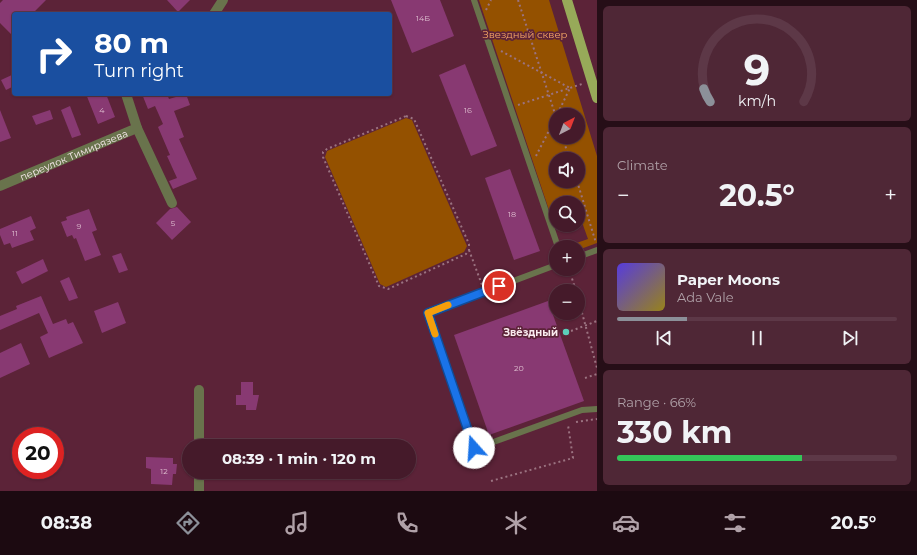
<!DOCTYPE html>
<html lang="en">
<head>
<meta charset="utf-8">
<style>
  body { margin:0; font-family:Montserrat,sans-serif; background:#4f2736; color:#f1f3f6; height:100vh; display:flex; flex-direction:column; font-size:15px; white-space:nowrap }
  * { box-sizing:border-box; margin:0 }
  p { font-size:13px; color:#b0a1a8 }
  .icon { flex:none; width:22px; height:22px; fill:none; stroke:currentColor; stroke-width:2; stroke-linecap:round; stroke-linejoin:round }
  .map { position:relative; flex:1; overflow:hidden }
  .sheet { display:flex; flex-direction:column; gap:6px; padding:6px; background:#260e17; width:320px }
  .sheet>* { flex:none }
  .guide { position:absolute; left:12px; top:12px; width:380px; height:84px; border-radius:4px; box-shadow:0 1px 3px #0004,0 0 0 1px #5d3847; background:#1a4fa0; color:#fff; overflow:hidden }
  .needle { width:26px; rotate:42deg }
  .buttons { position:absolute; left:549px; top:108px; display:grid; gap:8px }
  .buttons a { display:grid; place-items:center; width:36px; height:36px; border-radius:50%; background:#451a2a; box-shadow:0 1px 3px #0004,0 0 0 1px #5d3847; font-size:20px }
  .speed { position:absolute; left:12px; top:427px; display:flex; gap:8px; font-size:20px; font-weight:700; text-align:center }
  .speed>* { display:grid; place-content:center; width:52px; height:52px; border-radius:50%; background:#451a2a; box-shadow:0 1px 3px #0004,0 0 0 1px #5d3847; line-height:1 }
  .speed .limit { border:6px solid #d22; background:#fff; color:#111 }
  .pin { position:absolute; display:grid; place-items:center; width:34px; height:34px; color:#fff; margin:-17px; border:2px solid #fff; border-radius:50%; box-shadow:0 1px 4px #0007 }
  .me { position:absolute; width:44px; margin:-22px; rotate:341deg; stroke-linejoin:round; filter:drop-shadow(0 0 3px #0008) }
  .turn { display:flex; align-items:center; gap:14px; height:84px; padding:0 16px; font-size:18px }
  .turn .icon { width:52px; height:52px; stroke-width:2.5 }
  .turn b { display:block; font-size:28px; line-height:34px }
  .big { font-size:30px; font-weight:700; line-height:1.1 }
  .sheet .tile { flex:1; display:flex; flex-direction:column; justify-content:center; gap:6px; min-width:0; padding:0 14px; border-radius:6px; background:#4f2736 }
  .sheet .dial { align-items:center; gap:0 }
  .dial svg { height:104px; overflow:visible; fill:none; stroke:#5d3847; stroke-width:7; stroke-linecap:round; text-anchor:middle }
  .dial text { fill:#f1f3f6; stroke:none }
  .song { display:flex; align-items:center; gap:12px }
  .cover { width:48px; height:48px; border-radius:6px; background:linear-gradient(135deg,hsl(250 70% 55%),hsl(50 70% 35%)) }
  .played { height:4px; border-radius:2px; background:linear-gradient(90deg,#8c9099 25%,#5d3847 25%) }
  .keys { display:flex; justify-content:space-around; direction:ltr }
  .heat { display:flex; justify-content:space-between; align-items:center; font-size:22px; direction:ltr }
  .charge { height:6px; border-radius:3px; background:linear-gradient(90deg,#34c759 66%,#5d3847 0) }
  .trip { position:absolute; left:182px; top:439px; width:234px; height:40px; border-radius:20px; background:#451a2a; box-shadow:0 1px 3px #0004,0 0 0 1px #5d3847; font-weight:700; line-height:40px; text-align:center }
  .tab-bar { display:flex; height:64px; justify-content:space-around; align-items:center; background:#1c0a11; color:#b0a1a8 }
  .tab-bar .icon { width:28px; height:28px }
  .tab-bar .on { color:#8c9099 }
  .tab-bar b { font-size:18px; color:#f1f3f6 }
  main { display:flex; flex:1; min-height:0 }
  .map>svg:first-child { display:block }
  .green { fill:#945100; fill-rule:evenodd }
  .building { fill:#883972 }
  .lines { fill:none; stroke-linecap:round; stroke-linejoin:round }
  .path { stroke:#9b7381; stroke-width:2; stroke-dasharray:2 3; stroke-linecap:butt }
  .service { stroke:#69734c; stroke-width:6 }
  .minor { stroke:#69734c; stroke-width:10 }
  .primary { stroke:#97aa59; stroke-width:10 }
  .route-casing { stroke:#114b97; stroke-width:10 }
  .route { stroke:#1a73e8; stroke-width:7 }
  .slow { stroke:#f59e0b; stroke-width:7 }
  .poi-dot { fill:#5cceba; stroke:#5c2338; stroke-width:1.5 }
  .labels { text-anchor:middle; stroke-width:3.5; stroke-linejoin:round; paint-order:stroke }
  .number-label { font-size:8px; fill:#debed0 }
  .park-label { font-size:10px; fill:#fcac67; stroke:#5c2338 }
  .street-label { font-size:10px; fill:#faebef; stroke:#5c2338 }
  .poi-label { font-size:10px; font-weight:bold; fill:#faebef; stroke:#5c2338; text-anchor:end }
</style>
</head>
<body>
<main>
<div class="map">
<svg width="597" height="491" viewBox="0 0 597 491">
  <rect width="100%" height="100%" fill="#5c2338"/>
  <g class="green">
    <path d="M479 0H549L597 156V243L578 250V247H565L588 239 578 211V203H556V218L552 219ZM556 115H578V137H556ZM556 159H578V181H556Z"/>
    <polygon points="406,118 412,120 467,246 464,252 386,287 380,284 325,157 327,151"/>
  </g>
  <g class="building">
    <polygon points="3,0 46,0 32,14 14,14 14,37 0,23 0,3"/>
    <polygon points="167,0 190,0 178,12"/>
    <polygon points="391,0 440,0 454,36 412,53"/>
    <polygon points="465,64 497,146 471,156 439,75"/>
    <polygon points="14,74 14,86 6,90 1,80"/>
    <polygon points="86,94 106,94 115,117 98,124"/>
    <polygon points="142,94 167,94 169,99 186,94 190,105 174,111 184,137 179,139 197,179 173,189 169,181 177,178 167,156 170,155 158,127 163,124 155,106 148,109"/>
    <polygon points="70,106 81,135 72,138 61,110"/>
    <polygon points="0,110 11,138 0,142"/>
    <polygon points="50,110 53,119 36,125 32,116"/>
    <polygon points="510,169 540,251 514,260 485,178"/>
    <polygon points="177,207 191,222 172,240 156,223 170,209"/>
    <polygon points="89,209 97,230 92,232 101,255 85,261 76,238 74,239 72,235 67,237 61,222 67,220 66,217"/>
    <polygon points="31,216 36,228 30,231 34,240 12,248 10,243 4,245 0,235 0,229"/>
    <polygon points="121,253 128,270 119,273 112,256"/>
    <polygon points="43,259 48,271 22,284 16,272"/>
    <polygon points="69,277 78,298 69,301 60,281"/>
    <polygon points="41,296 53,324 66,319 68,324 73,322 83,343 49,358 40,337 48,333 39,313 0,330 0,316 17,309 16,306"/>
    <polygon points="548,301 584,401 489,435 454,335"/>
    <polygon points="118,302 126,323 102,333 94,311"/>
    <polygon points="21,343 30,364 0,378 0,353"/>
    <polygon points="241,382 253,382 253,395 259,395 256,410 246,410 246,405 236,405 236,395 241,395"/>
    <polygon points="146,457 173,458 173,464 177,464 176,474 173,474 172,485 151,484 151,469 146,468"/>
  </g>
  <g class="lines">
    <g class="path">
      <polyline points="518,0 556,117"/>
      <polyline points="486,10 491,0"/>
      <polyline points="501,51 570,88 557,115"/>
      <polyline points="518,105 582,84"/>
      <polygon points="406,116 414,119 469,244 469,250 466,254 388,289 379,286 323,157 323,152 327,149"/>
      <polyline points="562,137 570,159"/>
      <polyline points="536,156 556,117"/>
      <polyline points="577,181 596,243"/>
      <polyline points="469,250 482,285"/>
      <polyline points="569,269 576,291"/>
      <polyline points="578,298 597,368"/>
      <polyline points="571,331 597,321"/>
      <polyline points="585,378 597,374"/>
      <polyline points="576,422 597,419"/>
      <polyline points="491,481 573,458 568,425"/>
    </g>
    <g class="service">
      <polyline points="474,0 558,247"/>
      <polyline points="578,257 597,250"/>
      <polyline points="556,265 428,313 474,449 582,410 597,409"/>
    </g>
    <g class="minor">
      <polyline points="214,14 223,0"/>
      <polyline points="137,128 172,203"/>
      <path id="s1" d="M0 186 137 128 126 94"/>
      <polyline points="199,446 199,390"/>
      <polyline points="199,491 199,472"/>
    </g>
    <polyline class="primary" points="567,0 597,98"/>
  </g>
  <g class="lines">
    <defs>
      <polyline id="route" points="474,448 428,313 499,286"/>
    </defs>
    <use href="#route" class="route-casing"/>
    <use href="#route" class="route"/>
    <polyline class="slow" points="435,334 428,313 448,305"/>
  </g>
  <circle class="poi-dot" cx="566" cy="332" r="4"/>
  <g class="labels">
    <g class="number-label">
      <text x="423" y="21">14Б</text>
      <text x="102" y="113">4</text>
      <text x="468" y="113">16</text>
      <text x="512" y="217">18</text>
      <text x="173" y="226">5</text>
      <text x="79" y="229">9</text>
      <text x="15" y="236">11</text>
      <text x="519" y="371">20</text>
      <text x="164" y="474">12</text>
    </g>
    <g class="park-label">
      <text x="525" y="38">Звездный сквер</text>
    </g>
    <g class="street-label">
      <text dy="4" stroke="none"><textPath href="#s1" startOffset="80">переулок Тимирязева</textPath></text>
    </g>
    <g class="poi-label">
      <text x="558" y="336">Звёздный</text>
    </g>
  </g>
</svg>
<div class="buttons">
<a><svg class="needle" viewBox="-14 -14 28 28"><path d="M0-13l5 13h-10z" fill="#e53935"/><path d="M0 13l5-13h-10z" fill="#b0a1a8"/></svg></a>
<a><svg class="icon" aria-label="sound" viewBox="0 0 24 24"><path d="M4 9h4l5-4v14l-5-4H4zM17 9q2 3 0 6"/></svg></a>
<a><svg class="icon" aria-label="search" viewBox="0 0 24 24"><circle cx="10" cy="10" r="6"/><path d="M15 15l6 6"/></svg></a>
<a>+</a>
<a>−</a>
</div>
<div class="speed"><div class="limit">20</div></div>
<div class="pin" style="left:499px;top:286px;background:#d93025"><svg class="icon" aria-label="arrive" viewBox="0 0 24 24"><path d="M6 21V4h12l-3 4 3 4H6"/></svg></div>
<svg class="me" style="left:474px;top:448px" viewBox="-20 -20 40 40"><circle r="19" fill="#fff"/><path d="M0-13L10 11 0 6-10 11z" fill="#1a73e8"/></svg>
<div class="trip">08:39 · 1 min · 120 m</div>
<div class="guide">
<div class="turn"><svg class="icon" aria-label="right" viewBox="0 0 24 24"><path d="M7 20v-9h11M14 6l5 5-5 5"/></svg><div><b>80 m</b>Turn right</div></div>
</div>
</div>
<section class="sheet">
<div class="tile dial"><svg viewBox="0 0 100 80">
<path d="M14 69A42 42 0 1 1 86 69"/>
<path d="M14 69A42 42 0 0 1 9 59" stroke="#8c9099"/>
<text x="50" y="56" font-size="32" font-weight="700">9</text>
<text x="50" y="72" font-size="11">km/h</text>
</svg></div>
<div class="tile"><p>Climate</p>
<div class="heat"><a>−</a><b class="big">20.5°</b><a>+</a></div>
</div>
<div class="tile">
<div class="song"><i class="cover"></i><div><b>Paper Moons</b><p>Ada Vale</p></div></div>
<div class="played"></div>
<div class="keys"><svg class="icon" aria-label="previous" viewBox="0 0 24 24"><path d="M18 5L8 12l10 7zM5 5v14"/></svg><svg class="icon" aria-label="pause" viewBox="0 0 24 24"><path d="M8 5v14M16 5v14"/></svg><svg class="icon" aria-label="next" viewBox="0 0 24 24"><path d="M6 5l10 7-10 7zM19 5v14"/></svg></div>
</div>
<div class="tile"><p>Range · 66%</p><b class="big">330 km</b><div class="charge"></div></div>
</section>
</main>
<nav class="tab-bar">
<b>08:38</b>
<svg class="icon on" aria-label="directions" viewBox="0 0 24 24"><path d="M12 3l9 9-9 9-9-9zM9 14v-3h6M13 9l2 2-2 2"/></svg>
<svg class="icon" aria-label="music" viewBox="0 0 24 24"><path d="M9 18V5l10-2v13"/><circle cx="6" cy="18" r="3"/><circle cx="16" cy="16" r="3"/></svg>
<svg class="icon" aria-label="phone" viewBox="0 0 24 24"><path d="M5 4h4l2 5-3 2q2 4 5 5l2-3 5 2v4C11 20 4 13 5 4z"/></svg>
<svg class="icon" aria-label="climate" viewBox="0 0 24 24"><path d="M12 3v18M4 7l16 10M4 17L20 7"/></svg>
<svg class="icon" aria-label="car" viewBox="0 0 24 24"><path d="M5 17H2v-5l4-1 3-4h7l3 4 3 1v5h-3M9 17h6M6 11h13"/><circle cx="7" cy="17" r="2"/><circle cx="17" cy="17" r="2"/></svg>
<svg class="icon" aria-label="filters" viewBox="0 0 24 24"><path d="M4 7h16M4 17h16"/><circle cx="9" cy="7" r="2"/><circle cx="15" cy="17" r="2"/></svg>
<b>20.5°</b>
</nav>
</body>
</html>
